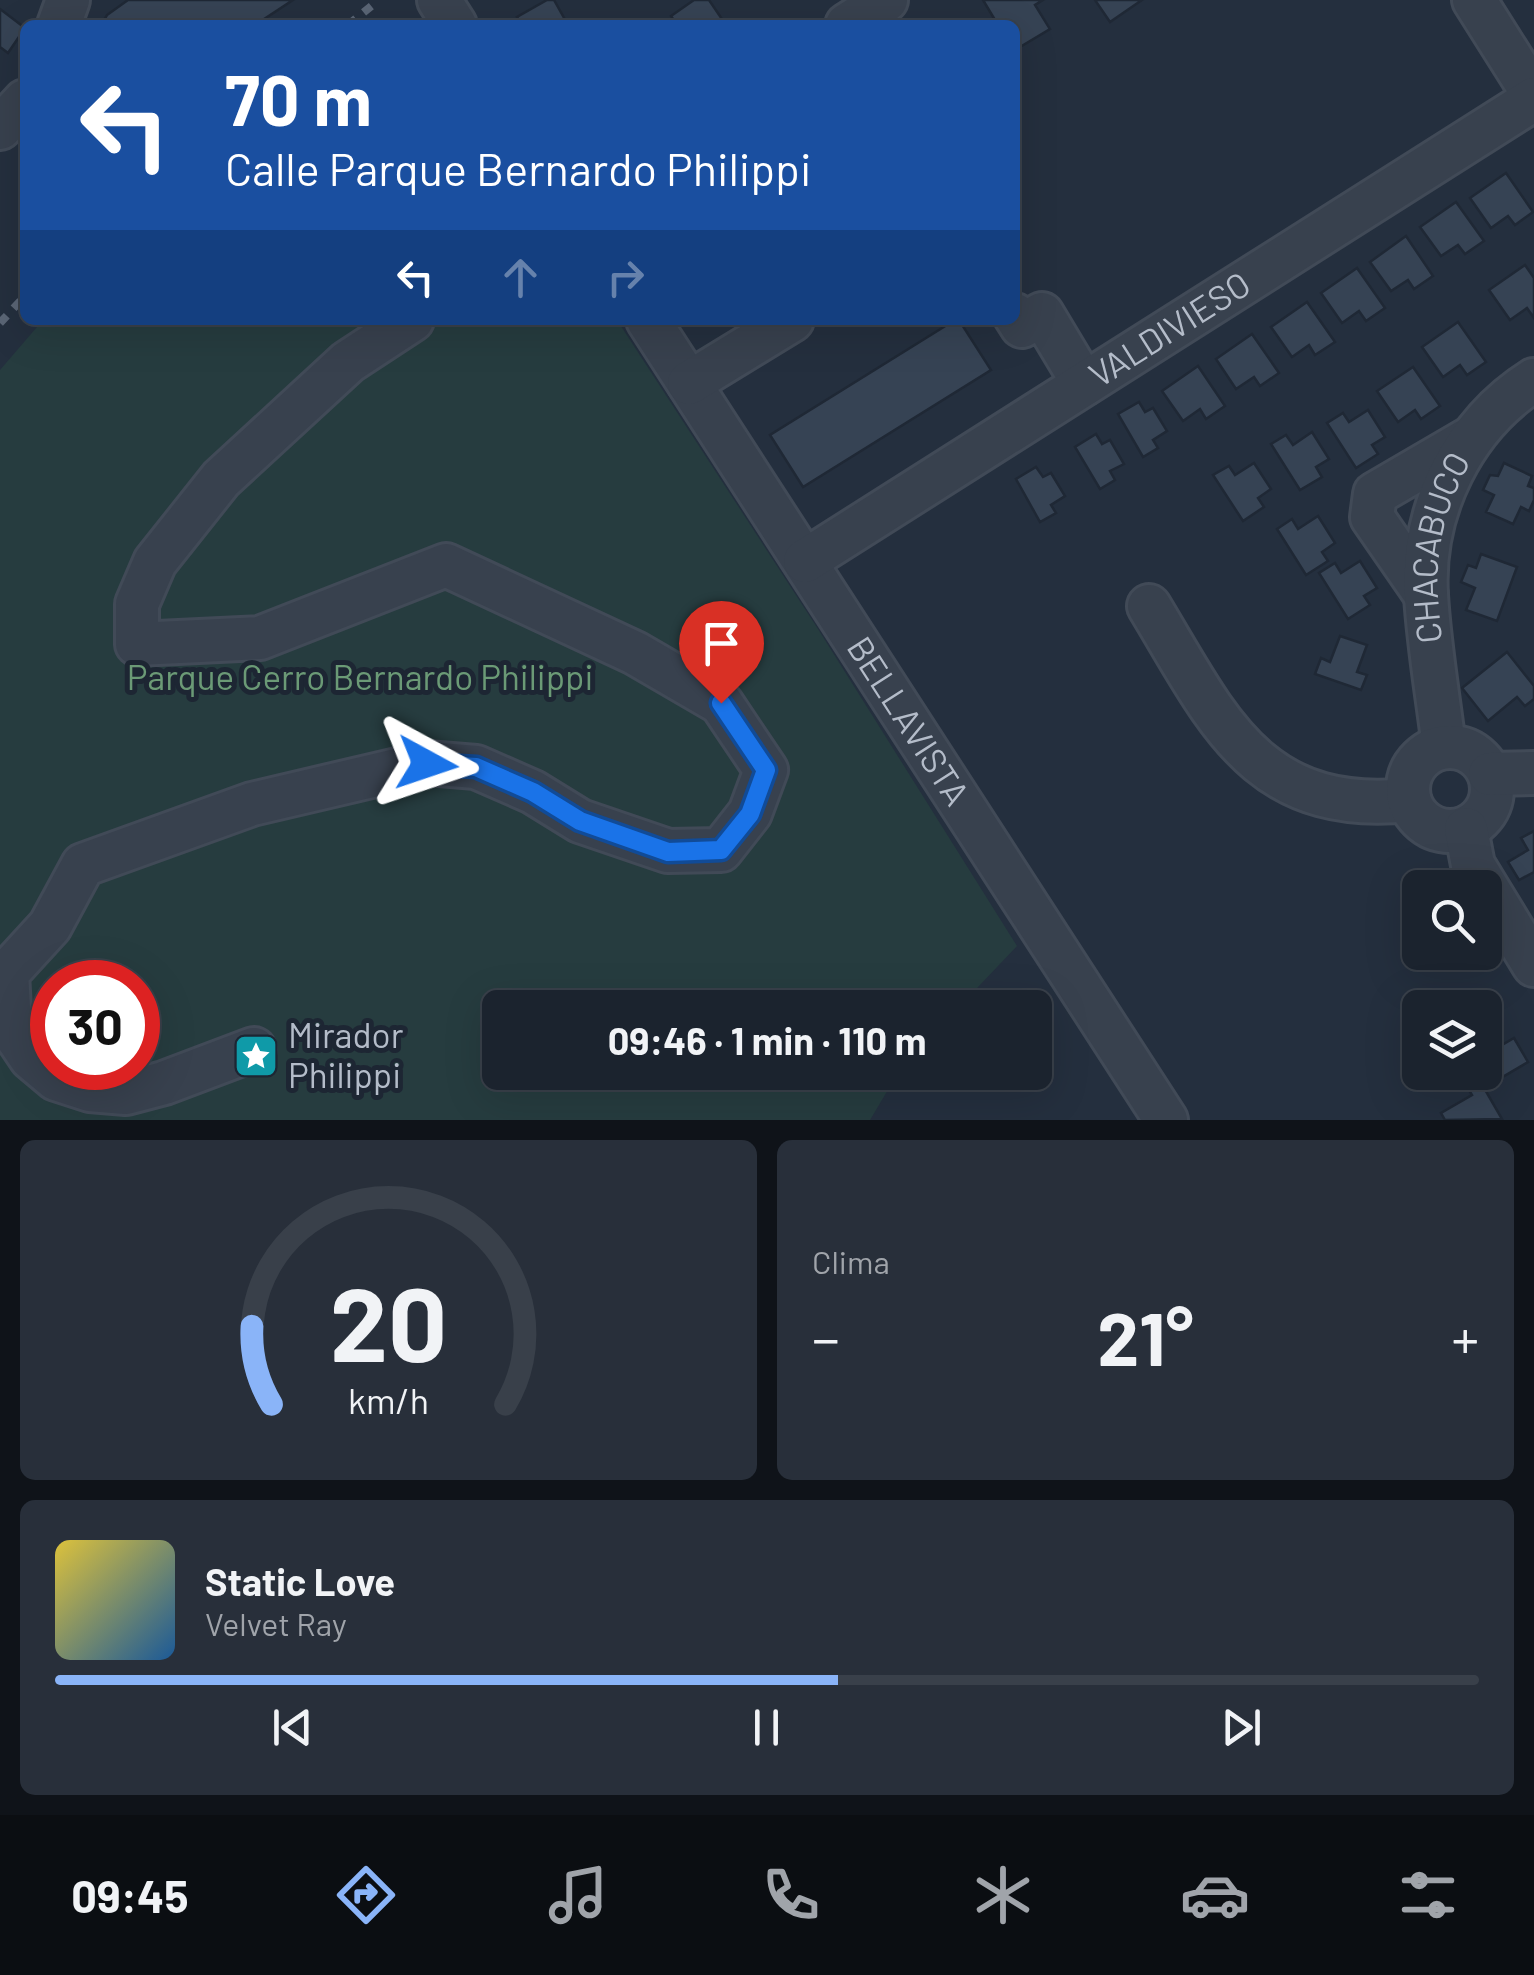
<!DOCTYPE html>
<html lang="es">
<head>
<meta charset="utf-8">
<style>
  body { margin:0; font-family:Barlow,sans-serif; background:#282f3a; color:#f1f3f6; height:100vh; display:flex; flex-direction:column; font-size:38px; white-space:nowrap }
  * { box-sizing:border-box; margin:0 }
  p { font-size:32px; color:#a0a4aa }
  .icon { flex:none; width:55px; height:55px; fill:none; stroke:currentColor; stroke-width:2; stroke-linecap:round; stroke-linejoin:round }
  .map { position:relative; height:1120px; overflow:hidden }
  .sheet { display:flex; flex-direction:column; gap:20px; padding:20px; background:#0f1319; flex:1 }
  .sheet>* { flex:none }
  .banner { position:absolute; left:20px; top:20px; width:1000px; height:305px; border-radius:15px; box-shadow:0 10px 40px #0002,0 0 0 2px #39404a; background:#1a4fa0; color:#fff; overflow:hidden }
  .tools { position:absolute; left:1402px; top:870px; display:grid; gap:20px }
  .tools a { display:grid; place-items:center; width:100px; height:100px; border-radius:15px; background:#1b232e; box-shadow:0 10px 40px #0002,0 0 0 2px #39404a; font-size:50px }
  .speed { position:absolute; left:30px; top:960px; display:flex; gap:20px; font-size:50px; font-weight:700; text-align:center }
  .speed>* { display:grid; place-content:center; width:130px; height:130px; border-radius:50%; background:#1b232e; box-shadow:0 10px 40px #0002,0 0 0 2px #39404a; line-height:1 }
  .speed .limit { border:15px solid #d22; background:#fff; color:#111 }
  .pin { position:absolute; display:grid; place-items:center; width:85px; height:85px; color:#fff; margin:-102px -42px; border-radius:50% 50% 50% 0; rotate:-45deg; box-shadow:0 0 10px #0007 }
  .pin .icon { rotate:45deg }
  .me { position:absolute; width:110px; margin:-55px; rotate:95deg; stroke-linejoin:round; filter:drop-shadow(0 0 8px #0008) }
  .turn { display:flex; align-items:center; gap:35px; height:210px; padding:0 40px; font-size:45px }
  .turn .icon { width:130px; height:130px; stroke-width:2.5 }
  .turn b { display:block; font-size:70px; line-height:85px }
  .lanes { display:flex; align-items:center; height:95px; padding:0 40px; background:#0003; justify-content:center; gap:50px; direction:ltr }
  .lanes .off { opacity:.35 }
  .big { font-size:75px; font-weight:700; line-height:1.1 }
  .sheet .widget { flex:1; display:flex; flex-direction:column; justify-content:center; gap:15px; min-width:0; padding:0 35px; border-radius:15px; background:#282f3a }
  .sheet .dial { align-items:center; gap:0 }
  .dial svg { height:260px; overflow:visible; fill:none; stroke:#39404a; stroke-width:7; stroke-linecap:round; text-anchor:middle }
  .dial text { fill:#f1f3f6; stroke:none }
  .song { display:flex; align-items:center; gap:30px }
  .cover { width:120px; height:120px; border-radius:15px; background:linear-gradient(135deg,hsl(50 70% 55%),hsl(210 70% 35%)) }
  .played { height:10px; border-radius:5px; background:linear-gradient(90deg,#8ab4f8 55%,#39404a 55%) }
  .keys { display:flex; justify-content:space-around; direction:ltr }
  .heat { display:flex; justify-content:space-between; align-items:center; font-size:55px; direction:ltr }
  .sheet .tiles { flex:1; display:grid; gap:20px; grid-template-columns:1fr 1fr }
  .widget:last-child { grid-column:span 2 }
  .trip { position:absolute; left:482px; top:990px; width:570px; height:100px; border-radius:15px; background:#1b232e; box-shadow:0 10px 40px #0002,0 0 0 2px #39404a; font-weight:700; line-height:100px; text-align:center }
  .tabs { display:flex; height:160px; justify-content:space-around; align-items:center; background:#0b0e12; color:#a0a4aa }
  .tabs .icon { width:70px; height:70px }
  .tabs .on { color:#8ab4f8 }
  .tabs b { font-size:45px; color:#f1f3f6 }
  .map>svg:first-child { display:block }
  .green { fill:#263c3f; fill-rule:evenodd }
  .building { fill:#364354; stroke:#1f2835; stroke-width:2.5 }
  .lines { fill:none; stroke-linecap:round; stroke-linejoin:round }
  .minor-casing { stroke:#414a57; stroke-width:48 }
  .minor { stroke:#38414e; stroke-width:42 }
  .rail { stroke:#5a6575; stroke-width:8; stroke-dasharray:10 10; stroke-linecap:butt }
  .route-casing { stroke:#114b97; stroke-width:25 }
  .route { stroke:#1a73e8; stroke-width:18 }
  .labels { text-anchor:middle; stroke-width:10; stroke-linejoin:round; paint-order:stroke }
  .street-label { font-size:35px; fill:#b4bcc9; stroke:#1d2633 }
  .park-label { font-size:35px; fill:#6b9a76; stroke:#1d2633 }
  .poi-label { font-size:35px; fill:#b4bcc9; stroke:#1d2633; text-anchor:start }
</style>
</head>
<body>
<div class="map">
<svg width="1534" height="1120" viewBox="0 0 1534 1120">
  <rect width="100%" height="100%" fill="#242f3e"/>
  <path class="green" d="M43 320H617L818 629 1017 946 959 1007 500 1008V1072L898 1073 870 1120H0V370ZM52 982H138V1068H52Z"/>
  <g class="building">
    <polygon points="128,0 293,0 255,25 101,25 107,15"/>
    <polygon points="547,0 554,0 568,25 522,25 517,17"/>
    <polygon points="694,0 709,0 726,25 677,25 671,16"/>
    <polygon points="983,0 1043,0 1035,5 1050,29 1015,50 1015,25 998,25"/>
    <polygon points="1095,0 1142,0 1110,22"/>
    <polygon points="0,9 25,28 8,53 0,47"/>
    <polygon points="1506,173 1533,212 1515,225 1508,216 1491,228 1470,198"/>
    <polygon points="1456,202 1484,241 1465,254 1458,245 1441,256 1420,227"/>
    <polygon points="1406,236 1433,276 1414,289 1408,280 1391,291 1370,262"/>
    <polygon points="1525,265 1534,278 1534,318 1527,308 1510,320 1489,290"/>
    <polygon points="1357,268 1385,308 1366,321 1359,311 1342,323 1321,293"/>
    <polygon points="1307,302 1335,342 1315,355 1309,345 1292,357 1271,327"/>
    <polygon points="955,320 959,320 991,370 803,487 770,435"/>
    <polygon points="1458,322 1486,362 1467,375 1460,365 1443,377 1422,347"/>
    <polygon points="1252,334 1279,373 1260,386 1254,377 1236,389 1216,359"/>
    <polygon points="1198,366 1225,406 1206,419 1200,409 1183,421 1162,391"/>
    <polygon points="1413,367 1440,406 1421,419 1415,410 1398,422 1377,391"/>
    <polygon points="1139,402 1145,412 1153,408 1167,431 1153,440 1158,448 1143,457 1118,414"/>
    <polygon points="1368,410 1385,437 1372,445 1378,454 1356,468 1327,423 1343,413 1349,422"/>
    <polygon points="1312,432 1329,459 1316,467 1322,477 1300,490 1271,444 1286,435 1293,445"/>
    <polygon points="1096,434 1102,444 1110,440 1124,464 1110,471 1115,480 1100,489 1075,447"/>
    <polygon points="1254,463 1271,489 1258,498 1264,507 1243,521 1213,475 1229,466 1235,475"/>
    <polygon points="1504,463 1532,476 1528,486 1534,488 1534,500 1529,511 1521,507 1513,524 1486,512 1494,495 1483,490 1490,475 1498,476"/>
    <polygon points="1036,467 1043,477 1051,473 1065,496 1051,505 1056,513 1040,522 1016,479"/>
    <polygon points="1318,516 1335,543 1322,552 1328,561 1306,575 1277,529 1292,519 1298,529"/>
    <polygon points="1481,554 1517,567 1497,621 1466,610 1475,588 1461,582 1468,565 1476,568"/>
    <polygon points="1360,561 1377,588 1364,596 1370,605 1348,619 1319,573 1335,563 1341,573"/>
    <polygon points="1340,636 1367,645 1357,672 1367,675 1361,690 1315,674 1321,658 1330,662"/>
    <polygon points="1507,652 1534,686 1534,699 1525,706 1517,697 1488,721 1462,688"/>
    <polygon points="1534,831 1534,872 1519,880 1508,862 1528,850 1521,838"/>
    <polygon points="1514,1038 1528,1062 1484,1088 1502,1119 1445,1120 1441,1113 1472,1095 1458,1072 1485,1072 1485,1055"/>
  </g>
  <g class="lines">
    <defs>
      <g id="minor">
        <polyline points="439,0 455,25"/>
        <polyline points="1474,0 1534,95"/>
        <polyline points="59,25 68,0"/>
        <polyline points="847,25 886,0"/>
        <polyline points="0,128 25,101"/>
        <polyline points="1015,315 1022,326 1042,314 1084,384"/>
        <path id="s1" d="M648 320 1166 1120"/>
        <polyline points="689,383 792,320"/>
        <path id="s2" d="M805 561 1534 99"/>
        <polyline points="1426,595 1372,517 1375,494 1471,438"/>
        <path d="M1149 606C1217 718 1256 816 1409 800"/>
        <path id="s3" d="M1444 747C1438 697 1429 646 1426 595 1421 510 1463 425 1534 380"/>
        <circle cx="1450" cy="789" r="42"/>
        <polyline points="1490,774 1534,773"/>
        <polyline points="1466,829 1473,865 1534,965"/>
        <polyline points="254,1049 164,1083 126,1093 90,1090 56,1079 31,1058 10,1027 7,973 50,926 83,865 252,804 427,763 476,767 533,792 580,821 668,851 721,850 750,813 766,770 721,703 635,653 446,565 260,638 137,644 137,604 155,562 221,479 348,362 412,320"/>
      </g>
    </defs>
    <use href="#minor" class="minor-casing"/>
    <use href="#minor" class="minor"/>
    <g class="rail">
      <polyline points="348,25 379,0"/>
      <polyline points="0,323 25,296"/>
    </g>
  </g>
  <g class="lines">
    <defs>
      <polyline id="route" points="427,764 476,767 533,792 580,821 668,852 721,850 750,814 766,770 721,703"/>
    </defs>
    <use href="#route" class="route-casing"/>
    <use href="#route" class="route"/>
  </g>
  <defs>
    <symbol id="sight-square" viewBox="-11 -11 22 22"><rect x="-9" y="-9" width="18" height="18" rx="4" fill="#0f9aa8" stroke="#1d2633"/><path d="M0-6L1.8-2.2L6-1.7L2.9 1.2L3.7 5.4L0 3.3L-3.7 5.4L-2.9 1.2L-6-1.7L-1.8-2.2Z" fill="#fff"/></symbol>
  </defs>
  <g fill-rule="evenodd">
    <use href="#sight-square" x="231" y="1031" width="50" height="50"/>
  </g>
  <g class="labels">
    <g class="street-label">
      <text dy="12" stroke="none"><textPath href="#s2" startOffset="432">VALDIVIESO</textPath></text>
      <text dy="12" stroke="none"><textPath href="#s3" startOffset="202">CHACABUCO</textPath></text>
      <text dy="12" stroke="none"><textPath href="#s1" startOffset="478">BELLAVISTA</textPath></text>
    </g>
    <g class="park-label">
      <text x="360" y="690">Parque Cerro Bernardo Philippi</text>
    </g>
    <g class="poi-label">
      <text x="288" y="1048">Mirador<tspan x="288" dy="40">Philippi</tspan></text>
    </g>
  </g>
</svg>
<div class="tools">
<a><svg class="icon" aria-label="search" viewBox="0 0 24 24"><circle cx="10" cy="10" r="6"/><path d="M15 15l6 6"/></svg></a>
<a><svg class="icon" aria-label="layers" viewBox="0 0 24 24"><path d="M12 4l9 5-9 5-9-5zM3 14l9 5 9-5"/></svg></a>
</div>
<div class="speed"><div class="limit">30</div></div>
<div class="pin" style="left:721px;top:703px;background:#d93025"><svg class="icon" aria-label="arrive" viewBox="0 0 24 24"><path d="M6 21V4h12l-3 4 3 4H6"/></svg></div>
<svg class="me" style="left:427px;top:764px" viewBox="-20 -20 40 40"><path d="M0-17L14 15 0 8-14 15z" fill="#1a73e8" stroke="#fff" stroke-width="4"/></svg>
<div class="trip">09:46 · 1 min · 110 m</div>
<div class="banner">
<div class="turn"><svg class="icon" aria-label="left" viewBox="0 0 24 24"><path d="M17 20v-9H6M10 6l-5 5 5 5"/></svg><div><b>70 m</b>Calle Parque Bernardo Philippi</div></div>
<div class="lanes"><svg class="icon" aria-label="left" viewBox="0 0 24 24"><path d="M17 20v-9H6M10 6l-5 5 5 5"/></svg><svg class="icon off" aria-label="ahead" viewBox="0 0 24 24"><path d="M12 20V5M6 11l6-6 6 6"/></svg><svg class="icon off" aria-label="right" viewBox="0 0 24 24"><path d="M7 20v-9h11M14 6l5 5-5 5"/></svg></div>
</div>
</div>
<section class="sheet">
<div class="tiles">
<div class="widget dial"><svg viewBox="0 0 100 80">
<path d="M14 69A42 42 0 1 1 86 69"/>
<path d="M14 69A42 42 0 0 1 8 45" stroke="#8ab4f8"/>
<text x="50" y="56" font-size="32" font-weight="700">20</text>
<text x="50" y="72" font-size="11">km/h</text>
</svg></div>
<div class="widget"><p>Clima</p>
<div class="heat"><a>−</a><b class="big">21°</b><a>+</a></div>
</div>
<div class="widget">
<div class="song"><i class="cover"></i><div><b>Static Love</b><p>Velvet Ray</p></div></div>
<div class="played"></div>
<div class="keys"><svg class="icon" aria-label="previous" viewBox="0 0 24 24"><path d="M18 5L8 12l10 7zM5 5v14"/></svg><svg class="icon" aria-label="pause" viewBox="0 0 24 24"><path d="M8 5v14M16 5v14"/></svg><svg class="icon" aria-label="next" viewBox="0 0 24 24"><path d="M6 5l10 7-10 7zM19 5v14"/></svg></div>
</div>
</div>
</section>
<nav class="tabs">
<b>09:45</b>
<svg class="icon on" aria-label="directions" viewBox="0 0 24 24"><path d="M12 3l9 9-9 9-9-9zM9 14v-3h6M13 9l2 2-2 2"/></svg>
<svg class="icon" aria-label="music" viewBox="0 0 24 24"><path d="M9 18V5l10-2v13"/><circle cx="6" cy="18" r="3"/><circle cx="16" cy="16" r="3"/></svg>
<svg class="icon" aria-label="phone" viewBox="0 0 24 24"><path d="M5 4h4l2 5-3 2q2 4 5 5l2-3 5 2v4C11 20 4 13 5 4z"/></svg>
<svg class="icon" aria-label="climate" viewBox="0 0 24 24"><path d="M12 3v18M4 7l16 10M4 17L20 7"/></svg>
<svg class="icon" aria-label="car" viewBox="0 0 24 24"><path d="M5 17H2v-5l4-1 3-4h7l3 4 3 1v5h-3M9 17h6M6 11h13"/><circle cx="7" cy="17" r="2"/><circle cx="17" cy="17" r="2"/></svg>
<svg class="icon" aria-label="filters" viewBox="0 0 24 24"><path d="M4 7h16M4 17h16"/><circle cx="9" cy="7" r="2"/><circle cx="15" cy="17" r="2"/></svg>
</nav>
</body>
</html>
